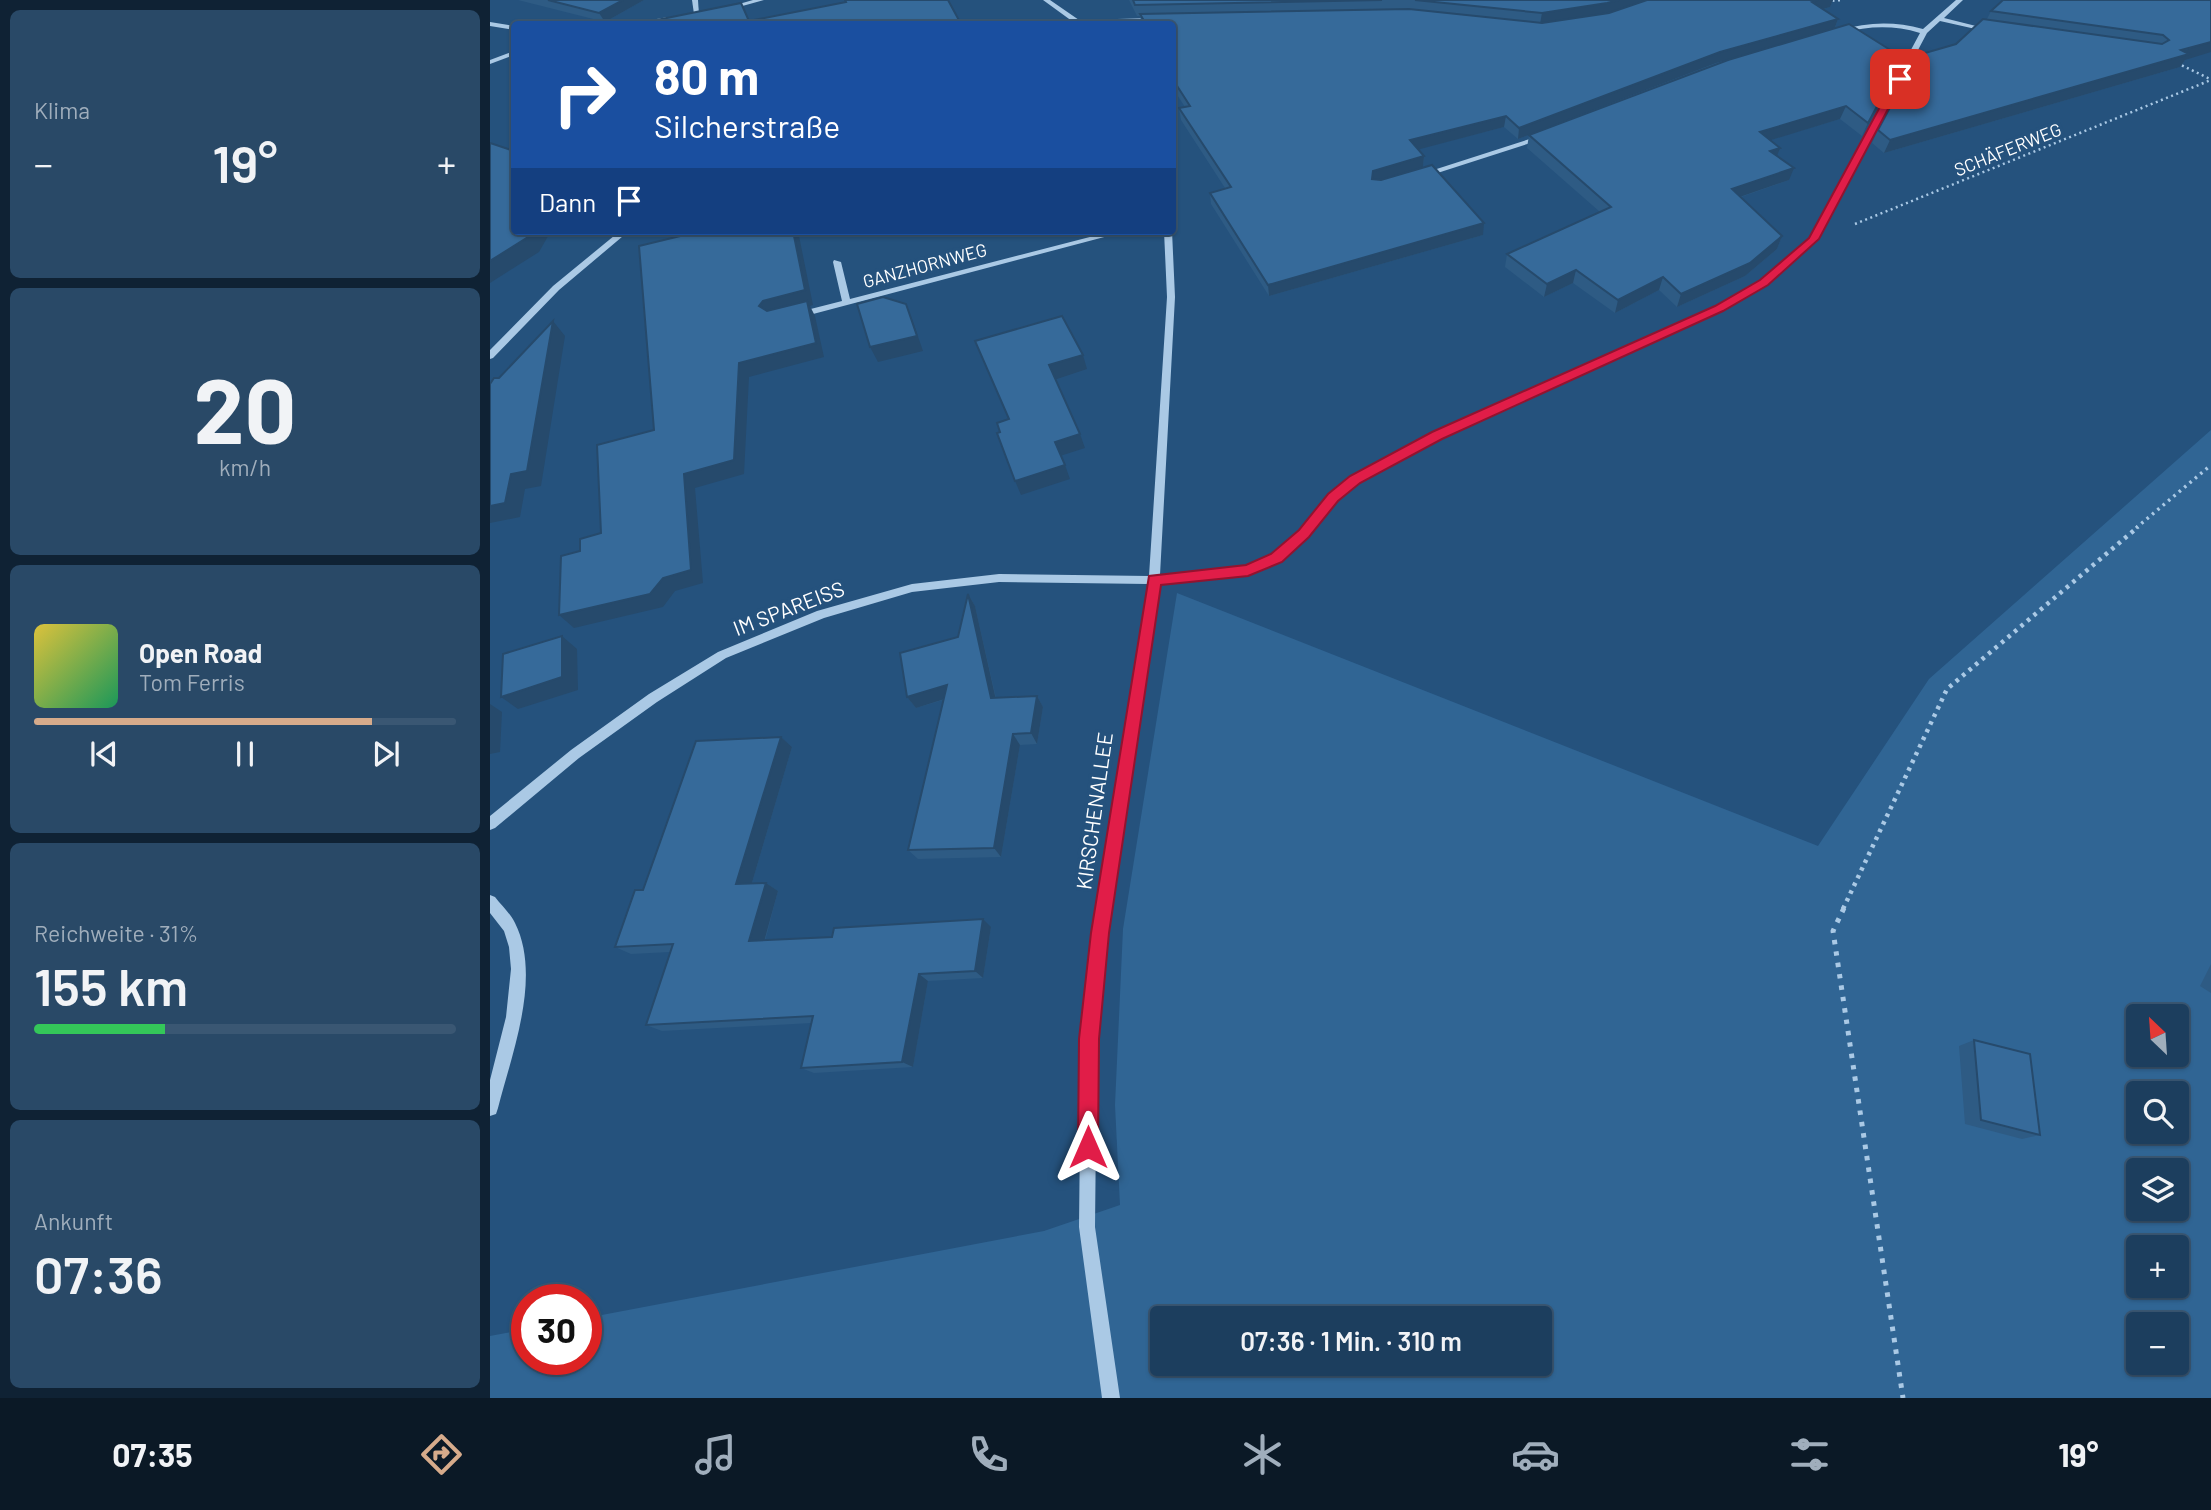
<!DOCTYPE html>
<html lang="de">
<head>
<meta charset="utf-8">
<style>
  body { margin:0; font-family:Barlow,sans-serif; background:#294967; color:#f1f3f6; height:100vh; display:flex; flex-direction:column; font-size:26px; white-space:nowrap }
  * { box-sizing:border-box; margin:0 }
  p { font-size:23px; color:#a0aebc }
  .icon { flex:none; width:38px; height:38px; fill:none; stroke:currentColor; stroke-width:2; stroke-linecap:round; stroke-linejoin:round }
  .map { position:relative; flex:1; overflow:hidden }
  .details { display:flex; flex-direction:column; gap:10px; padding:10px; background:#0f2234; width:490px }
  .details>* { flex:none }
  .top-card { position:absolute; left:21px; top:21px; width:665px; height:214px; border-radius:7px; box-shadow:0 2px 5px #0004,0 0 0 2px #3a5773; background:#1a4fa0; color:#fff; overflow:hidden }
  .needle { width:46px; rotate:335deg }
  .buttons { position:absolute; left:1636px; top:1004px; display:grid; gap:14px }
  .buttons a { display:grid; place-items:center; width:63px; height:63px; border-radius:7px; background:#1c3e5e; box-shadow:0 2px 5px #0004,0 0 0 2px #3a5773; font-size:35px }
  .speed { position:absolute; left:21px; top:1284px; display:flex; gap:14px; font-size:35px; font-weight:700; text-align:center }
  .speed>* { display:grid; place-content:center; width:91px; height:91px; border-radius:50%; background:#1c3e5e; box-shadow:0 2px 5px #0004,0 0 0 2px #3a5773; line-height:1 }
  .speed .limit { border:10px solid #d22; background:#fff; color:#111 }
  .pin { position:absolute; display:grid; place-items:center; width:60px; height:60px; color:#fff; margin:-30px; border-radius:14px; box-shadow:0 4px 10px #0006 }
  .me { position:absolute; width:77px; margin:-38px; rotate:0deg; stroke-linejoin:round; filter:drop-shadow(0 0 5px #0008) }
  .turn { display:flex; align-items:center; gap:24px; height:147px; padding:0 28px; font-size:32px }
  .turn .icon { width:91px; height:91px; stroke-width:2.5 }
  .turn b { display:block; font-size:49px; line-height:60px }
  .then { display:flex; align-items:center; height:66px; padding:0 28px; background:#0003; gap:14px; font-size:26px }
  .big { font-size:52px; font-weight:600; line-height:1.1 }
  .details .card { flex:1; display:flex; flex-direction:column; justify-content:center; gap:10px; min-width:0; padding:0 24px; border-radius:10px; background:#294967 }
  .details .dial { align-items:center; gap:0 }
  .dial b { font-size:91px; line-height:1 }
  .song { display:flex; align-items:center; gap:21px }
  .cover { width:84px; height:84px; border-radius:10px; background:linear-gradient(135deg,hsl(50 70% 55%),hsl(150 70% 35%)) }
  .played { height:7px; border-radius:4px; background:linear-gradient(90deg,#d6ab8b 80%,#3a5773 80%) }
  .keys { display:flex; justify-content:space-around; direction:ltr }
  .heat { display:flex; justify-content:space-between; align-items:center; font-size:38px; direction:ltr }
  .charge { height:10px; border-radius:5px; background:linear-gradient(90deg,#34c759 31%,#3a5773 0) }
  .trip { position:absolute; left:660px; top:1306px; width:402px; height:70px; border-radius:7px; background:#1c3e5e; box-shadow:0 2px 5px #0004,0 0 0 2px #3a5773; font-weight:600; line-height:70px; text-align:center }
  .menu { display:flex; height:112px; justify-content:space-around; align-items:center; background:#0b1926; color:#a0aebc }
  .menu .icon { width:49px; height:49px }
  .menu .on { color:#d6ab8b }
  .menu b { font-size:32px; color:#f1f3f6 }
  main { display:flex; flex:1; min-height:0 }
  .map>svg:first-child { display:block }
  .green { fill:#306594; fill-rule:evenodd }
  .lines { fill:none; stroke-linecap:round; stroke-linejoin:round }
  .path-far3 { stroke:#aac9e5; stroke-width:2.5; stroke-dasharray:2 3.5; stroke-linecap:butt }
  .path-far2 { stroke:#aac9e5; stroke-width:3.5; stroke-dasharray:2.5 4.5; stroke-linecap:butt }
  .path-far1 { stroke:#aac9e5; stroke-width:4.5; stroke-dasharray:3.5 5; stroke-linecap:butt }
  .path { stroke:#aac9e5; stroke-width:5; stroke-dasharray:4.5 7; stroke-linecap:butt }
  .minor { fill:#aac9e5; fill-rule:evenodd }
  .wall { fill:#2e5b84 }
  .shaded-wall { fill:#264a6c }
  .building { fill:#366a9a; stroke:#264a6c; stroke-width:2 }
  .route { fill:#e11d48; stroke:#92132f; stroke-width:2 }
  .labels { text-anchor:middle; stroke-width:7; stroke-linejoin:round; paint-order:stroke }
  .far-street-label { font-size:18px; fill:#fff; stroke:#25527d }
  .street-label { font-size:21px; fill:#fff; stroke:#25527d }
</style>
</head>
<body>
<main>
<section class="details">
<div class="card"><p>Klima</p>
<div class="heat"><a>−</a><b class="big">19°</b><a>+</a></div>
</div>
<div class="card dial"><b>20</b><p>km/h</p></div>
<div class="card">
<div class="song"><i class="cover"></i><div><b>Open Road</b><p>Tom Ferris</p></div></div>
<div class="played"></div>
<div class="keys"><svg class="icon" aria-label="previous" viewBox="0 0 24 24"><path d="M18 5L8 12l10 7zM5 5v14"/></svg><svg class="icon" aria-label="pause" viewBox="0 0 24 24"><path d="M8 5v14M16 5v14"/></svg><svg class="icon" aria-label="next" viewBox="0 0 24 24"><path d="M6 5l10 7-10 7zM19 5v14"/></svg></div>
</div>
<div class="card"><p>Reichweite · 31%</p><b class="big">155 km</b><div class="charge"></div></div>
<div class="card"><p>Ankunft</p><b class="big">07:36</b></div>
</section>
<div class="map">
<svg width="1721" height="1398" viewBox="0 0 1721 1398">
  <rect width="100%" height="100%" fill="#25527d"/>
  <path class="green" d="M1721 430V1398H0V1336L37 1329V1360H96V1318L554 1231 630 1205 625 1105 633 929 687 593 1328 846 1439 679ZM1648 1017H1687V1055H1648ZM1648 1094H1687V1132H1648ZM1648 1171H1687V1209H1648ZM1648 1248H1687V1286H1648ZM672 1318H1050V1363H672ZM1648 1325H1687V1363H1648Z"/>
  <g class="lines">
    <g class="path-far3">
      <polyline points="1337,1 1353,0"/>
      <polyline points="1687,63 1720,79"/>
      <polyline points="1365,224 1721,80"/>
    </g>
    <polyline class="path-far2" points="1646,528 1721,465"/>
    <polyline class="path-far1" points="1353,909 1457,689 1648,527"/>
    <polyline class="path" points="1354,908 1343,931 1413,1398"/>
    <g class="minor">
      <polygon points="202,0 208,0 209,15 204,14"/>
      <polygon points="263,0 274,0 238,10 235,8"/>
      <polygon points="553,0 560,0 589,20 665,18 668,20 665,22 586,24"/>
      <path d="M1466 0H1473L1454 18 1502 30 1499 32 1450 21 1437 33 1328 239 1277 285 1232 311 951 439 869 482 847 501 818 537 790 561 758 575 669 584 617 933 607 1039 605 1227 630 1398H612L589 1227 591 1039 603 933 658 584 509 582 422 592 334 618 236 658 167 702 89 758 5 828 0 830V816L81 750 159 694 228 652 327 611 422 584 509 574 659 576 677 297 674 231H682L685 297 670 575 756 567 782 555 810 531 839 495 861 476 943 433 1226 307 1271 281 1320 238 1430 33C1403 25 1379 26 1352 33L1350 32V30C1378 22 1404 21 1433 29Z"/>
      <polygon points="178,17 181,19 180,20 152,24 138,24"/>
      <polygon points="0,22 24,26 24,30 0,26"/>
      <polygon points="24,51 24,55 0,64 0,60"/>
      <polygon points="1049,136 1056,138 935,177 928,175"/>
      <polygon points="130,231 139,231 69,290 3,358 0,359 0,350 63,286"/>
      <polygon points="623,231 637,231 308,318 303,315 305,313 352,301 343,262 344,260 351,262 360,299"/>
      <path d="M0 895 5 897C12 906 20 913 25 923 52 977 22 1053 8 1108L6 1114 0 1116V1080L16 1017 21 969 19 947 14 931 0 913Z"/>
    </g>
  </g>
  <g class="wall">
    <polygon points="28,0 154,0 115,22"/>
    <polygon points="639,0 1343,0 1340,7 1333,9 1348,19 1345,28 1413,58 1372,136 1350,119 1280,140 1299,180 1251,197 1292,236 1287,249 1255,276 1187,307 1169,290 1125,313 1083,283 1054,297 1015,267 1017,254 1110,212 1037,148 1039,135 1235,61 1028,139 1014,127 928,149 934,156 933,167 993,235 779,296 721,204 720,193 735,188 691,120 689,108 695,107 682,87 682,24 652,24 650,16 647,16"/>
    <polygon points="1721,0 1695,60 1690,67 1394,153 1382,143 1388,130 1466,44 1497,19 1501,11"/>
    <polygon points="478,594 485,606 506,698 547,696 553,707 547,744 530,745 511,857 428,859 418,850 453,700 426,708 417,697 468,637"/>
    <polygon points="291,737 302,747 262,883 276,883 288,891 275,941 501,927 493,978 438,981 423,1067 324,1073 311,1068 322,1023 172,1031 156,1025 180,952 141,954 125,947 153,890"/>
    <polygon points="1721,964 1721,993 1710,986"/>
    <polygon points="1484,1040 1550,1135 1532,1139 1475,1124 1469,1046"/>
  </g>
  <g class="shaded-wall">
    <polygon points="133,0 154,0 115,22 109,13"/>
    <polygon points="1129,0 1165,0 1114,14 1050,24 1052,13"/>
    <polygon points="1328,0 1343,0 1340,7 1318,13 1322,2"/>
    <polygon points="1348,19 1344,30 1226,63 1028,139 1029,128 1230,52"/>
    <polygon points="1721,42 1721,52 1695,60 1690,67 1394,153 1400,140"/>
    <polygon points="1413,58 1407,70 1372,136 1378,123"/>
    <polygon points="1356,106 1350,119 1265,145 1270,132"/>
    <polygon points="1016,116 1014,127 919,152 920,140"/>
    <polygon points="1290,148 1285,161 1280,151"/>
    <polygon points="934,156 933,167 882,191 883,171"/>
    <polygon points="1304,168 1299,180 1238,201 1242,189"/>
    <polygon points="994,223 993,235 779,296 778,285"/>
    <polygon points="42,231 61,231 49,252 0,283 0,261"/>
    <polygon points="303,231 308,231 323,305 320,306 325,316 334,357 259,377 254,474 205,488 213,583 185,591 173,607 84,628 69,615 173,578 194,474 249,363 281,315 269,306"/>
    <polygon points="1292,236 1287,249 1255,276 1187,307 1191,294"/>
    <polygon points="1086,270 1083,283 1054,297 1057,284"/>
    <polygon points="1173,277 1169,290 1125,313 1128,300"/>
    <polygon points="416,304 422,319 433,351 388,362 380,347"/>
    <polygon points="63,321 75,336 51,486 35,489 30,517 0,523 0,506 21,474"/>
    <polygon points="593,355 597,369 564,380 559,365"/>
    <polygon points="590,434 595,448 570,456 565,442"/>
    <polygon points="575,465 580,479 531,495 525,481"/>
    <polygon points="478,594 485,606 508,709 501,698"/>
    <polygon points="72,636 87,649 88,690 28,709 11,697"/>
    <polygon points="457,685 464,696 426,708 417,697"/>
    <polygon points="547,696 553,707 547,744 541,733"/>
    <polygon points="0,704 12,712 10,752 0,754"/>
    <polygon points="523,734 530,745 511,857 504,848"/>
    <polygon points="291,737 302,747 259,893 246,884"/>
    <polygon points="276,883 288,891 272,949 259,941"/>
    <polygon points="493,919 501,927 493,978 485,971"/>
    <polygon points="429,974 438,981 423,1067 412,1062"/>
  </g>
  <g class="building">
    <polygon points="58,0 133,0 109,13"/>
    <polygon points="355,0 458,0 471,24 147,24 251,3 259,21 356,2"/>
    <polygon points="643,0 892,0 645,5"/>
    <polygon points="925,0 1129,0 1117,3 1052,13"/>
    <polygon points="1157,0 1328,0 1322,2 1348,19 1230,52 1029,128 1016,116 920,140 934,156 883,171 882,179 891,180 942,165 994,223 778,285 720,193 741,187 689,108 700,106 682,78 682,24 656,24 650,14 919,9 1052,23 1119,13"/>
    <polygon points="1513,0 1721,0 1721,42 1691,50 1699,54 1400,140 1388,130 1428,55 1466,44 1493,19 1672,44 1679,40 1673,35 1501,11"/>
    <polygon points="1359,24 1413,58 1378,123 1356,106 1270,132 1290,148 1280,151 1304,168 1242,189 1292,236 1260,263 1191,294 1173,277 1128,300 1086,270 1057,284 1017,254 1121,207 1039,135 1238,60"/>
    <polygon points="0,143 24,151 24,231 42,231 38,237 0,261"/>
    <polygon points="211,231 303,231 315,290 273,301 269,306 277,311 317,301 326,343 249,363 244,460 194,474 201,570 173,578 160,594 69,615 71,556 90,551 90,539 111,533 107,445 164,430 149,246"/>
    <polygon points="393,297 416,304 427,336 380,347 367,304"/>
    <polygon points="572,316 593,355 559,365 590,434 565,442 575,465 525,481 507,433 510,432 507,423 519,419 485,341"/>
    <polygon points="63,321 37,471 21,474 15,503 0,506 0,384 4,378 9,378"/>
    <polygon points="478,594 501,698 547,696 541,733 523,734 504,848 418,850 457,685 417,697 410,653 468,637"/>
    <polygon points="72,636 72,677 11,697 13,654"/>
    <polygon points="291,737 246,884 276,883 259,941 342,937 344,928 493,919 485,971 429,974 412,1062 311,1068 323,1016 156,1025 183,944 125,947 145,890 153,890 206,741"/>
    <polygon points="1484,1040 1540,1054 1550,1135 1491,1120"/>
  </g>
  <polygon class="route" points="1410,76 1414,79 1329,239 1278,285 1233,311 952,439 870,483 848,501 819,537 792,562 758,576 671,585 619,933 609,1039 608,1147 605,1154 598,1157 591,1154 588,1147 589,1039 601,933 659,576 756,565 781,554 809,530 838,494 860,476 942,432 1225,306 1270,280 1319,238 1405,79"/>
  <g class="labels">
    <g class="far-street-label">
      <text transform="translate(1518 150) rotate(-22)" y="6">SCHÄFERWEG</text>
      <text transform="translate(435 266) rotate(-15)" y="6">GANZHORNWEG</text>
    </g>
    <g class="street-label">
      <text transform="translate(299 609) rotate(-21)" y="7">IM SPAREISS</text>
      <text transform="translate(605 811) rotate(-82)" y="7">KIRSCHENALLEE</text>
    </g>
  </g>
</svg>
<div class="buttons">
<a><svg class="needle" viewBox="-14 -14 28 28"><path d="M0-13l5 13h-10z" fill="#e53935"/><path d="M0 13l5-13h-10z" fill="#a0aebc"/></svg></a>
<a><svg class="icon" aria-label="search" viewBox="0 0 24 24"><circle cx="10" cy="10" r="6"/><path d="M15 15l6 6"/></svg></a>
<a><svg class="icon" aria-label="layers" viewBox="0 0 24 24"><path d="M12 4l9 5-9 5-9-5zM3 14l9 5 9-5"/></svg></a>
<a>+</a>
<a>−</a>
</div>
<div class="speed"><div class="limit">30</div></div>
<div class="pin" style="left:1410px;top:79px;background:#d93025"><svg class="icon" aria-label="arrive" viewBox="0 0 24 24"><path d="M6 21V4h12l-3 4 3 4H6"/></svg></div>
<svg class="me" style="left:598px;top:1147px" viewBox="-20 -20 40 40"><path d="M0-17L14 15 0 8-14 15z" fill="#e11d48" stroke="#fff" stroke-width="4"/></svg>
<div class="trip">07:36 · 1 Min. · 310 m</div>
<div class="top-card">
<div class="turn"><svg class="icon" aria-label="right" viewBox="0 0 24 24"><path d="M7 20v-9h11M14 6l5 5-5 5"/></svg><div><b>80 m</b>Silcherstraße</div></div>
<div class="then">Dann<svg class="icon" aria-label="arrive" viewBox="0 0 24 24"><path d="M6 21V4h12l-3 4 3 4H6"/></svg></div>
</div>
</div>
</main>
<nav class="menu">
<b>07:35</b>
<svg class="icon on" aria-label="directions" viewBox="0 0 24 24"><path d="M12 3l9 9-9 9-9-9zM9 14v-3h6M13 9l2 2-2 2"/></svg>
<svg class="icon" aria-label="music" viewBox="0 0 24 24"><path d="M9 18V5l10-2v13"/><circle cx="6" cy="18" r="3"/><circle cx="16" cy="16" r="3"/></svg>
<svg class="icon" aria-label="phone" viewBox="0 0 24 24"><path d="M5 4h4l2 5-3 2q2 4 5 5l2-3 5 2v4C11 20 4 13 5 4z"/></svg>
<svg class="icon" aria-label="climate" viewBox="0 0 24 24"><path d="M12 3v18M4 7l16 10M4 17L20 7"/></svg>
<svg class="icon" aria-label="car" viewBox="0 0 24 24"><path d="M5 17H2v-5l4-1 3-4h7l3 4 3 1v5h-3M9 17h6M6 11h13"/><circle cx="7" cy="17" r="2"/><circle cx="17" cy="17" r="2"/></svg>
<svg class="icon" aria-label="filters" viewBox="0 0 24 24"><path d="M4 7h16M4 17h16"/><circle cx="9" cy="7" r="2"/><circle cx="15" cy="17" r="2"/></svg>
<b>19°</b>
</nav>
</body>
</html>
